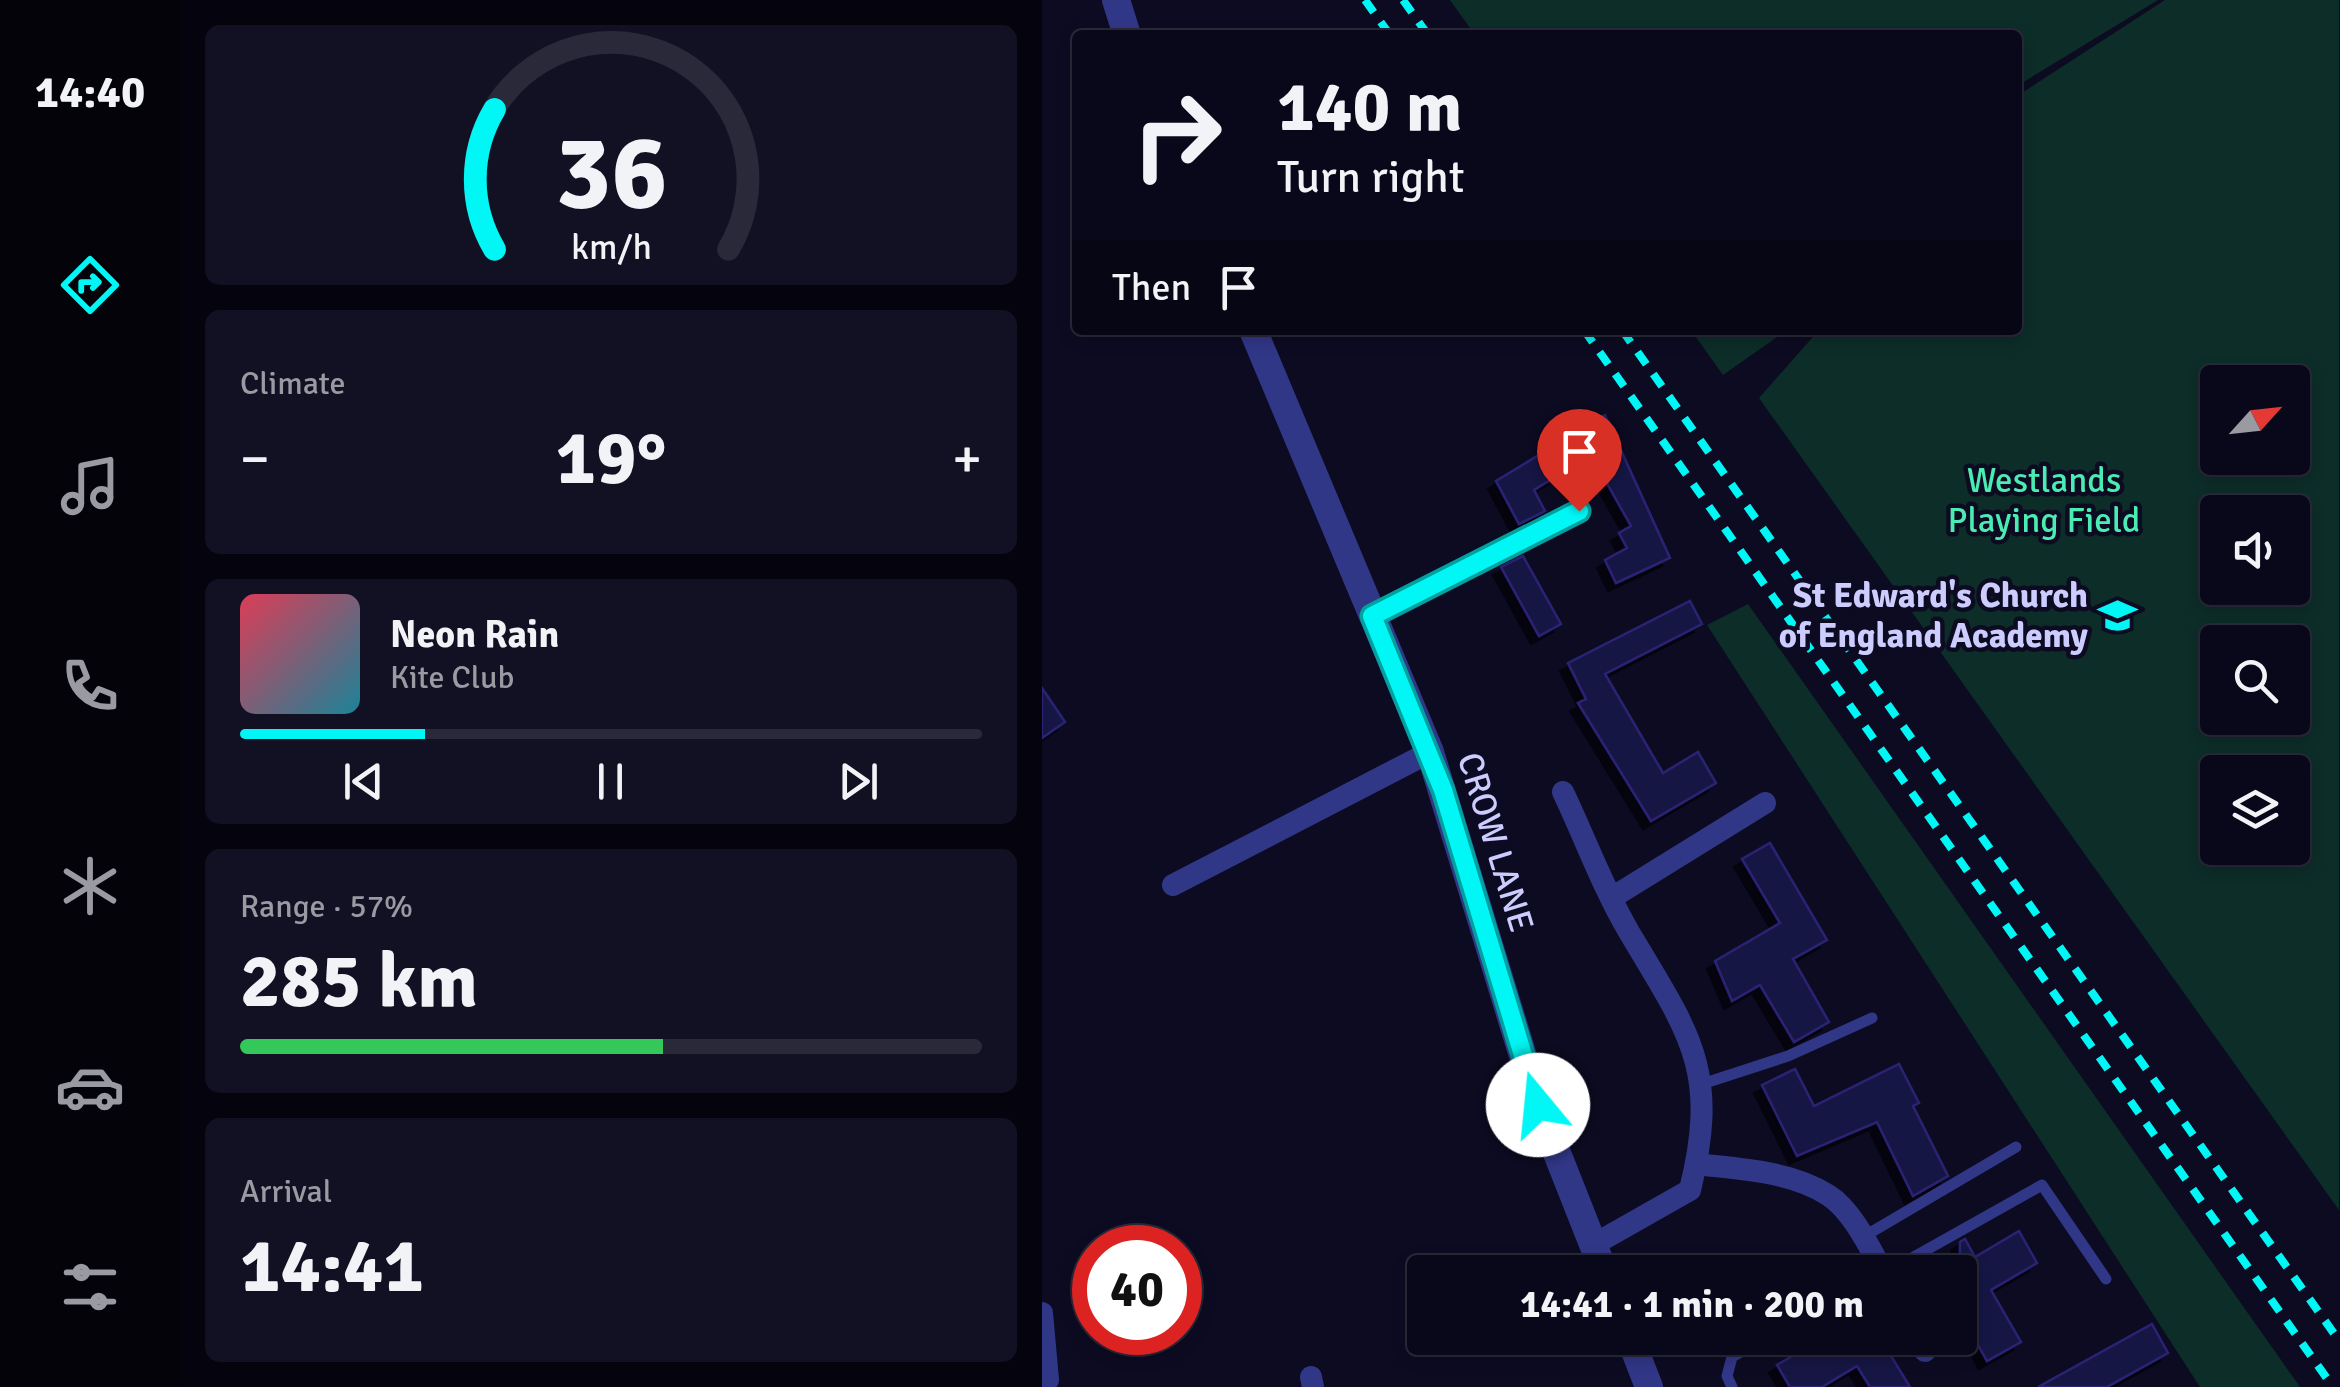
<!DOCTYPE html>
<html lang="en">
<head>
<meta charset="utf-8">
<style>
  body { margin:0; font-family:Signika,sans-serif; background:#121123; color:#f1f3f6; height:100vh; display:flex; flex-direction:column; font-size:38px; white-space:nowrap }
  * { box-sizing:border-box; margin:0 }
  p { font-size:32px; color:#999aa2 }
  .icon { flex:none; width:55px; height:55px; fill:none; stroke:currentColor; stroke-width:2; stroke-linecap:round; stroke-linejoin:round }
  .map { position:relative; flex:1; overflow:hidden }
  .drawer { display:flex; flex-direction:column; gap:25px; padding:25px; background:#05040e; width:862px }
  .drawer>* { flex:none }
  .top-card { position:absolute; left:30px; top:30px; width:950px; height:305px; border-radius:10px; box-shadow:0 5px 15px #0003,0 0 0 2px #292939; background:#09081a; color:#f1f3f6; overflow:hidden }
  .needle { width:65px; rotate:63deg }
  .controls { position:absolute; left:1158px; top:365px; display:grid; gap:20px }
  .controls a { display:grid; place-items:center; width:110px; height:110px; border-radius:10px; background:#09081a; box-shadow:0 5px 15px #0003,0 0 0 2px #292939; font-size:50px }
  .speed { position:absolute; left:30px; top:1225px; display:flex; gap:20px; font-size:50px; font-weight:700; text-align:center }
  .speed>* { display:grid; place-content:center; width:130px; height:130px; border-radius:50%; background:#09081a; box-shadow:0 5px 15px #0003,0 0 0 2px #292939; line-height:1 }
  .speed .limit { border:15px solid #d22; background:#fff; color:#111 }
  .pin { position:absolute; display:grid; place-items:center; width:85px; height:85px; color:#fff; margin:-102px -42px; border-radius:50% 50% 50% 0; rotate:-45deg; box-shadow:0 0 10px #0007 }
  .pin .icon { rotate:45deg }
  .me { position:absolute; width:110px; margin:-55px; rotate:343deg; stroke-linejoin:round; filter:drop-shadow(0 0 8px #0008) }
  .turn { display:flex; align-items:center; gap:35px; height:210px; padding:0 40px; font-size:45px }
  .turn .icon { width:130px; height:130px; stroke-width:2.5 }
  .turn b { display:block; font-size:70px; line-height:85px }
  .then { display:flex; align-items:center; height:95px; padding:0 40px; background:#0003; gap:20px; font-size:38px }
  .big { font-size:75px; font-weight:700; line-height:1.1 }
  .drawer .tile { flex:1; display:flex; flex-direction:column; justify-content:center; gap:15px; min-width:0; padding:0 35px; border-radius:15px; background:#121123 }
  .drawer .dial { align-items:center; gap:0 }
  .dial svg { height:260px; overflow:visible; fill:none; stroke:#292939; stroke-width:7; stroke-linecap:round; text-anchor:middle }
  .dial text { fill:#f1f3f6; stroke:none }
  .song { display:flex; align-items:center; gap:30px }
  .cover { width:120px; height:120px; border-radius:15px; background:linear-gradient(135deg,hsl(350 70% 55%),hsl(190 70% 35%)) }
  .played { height:10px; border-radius:5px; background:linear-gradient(90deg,#00f7f5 25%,#292939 25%) }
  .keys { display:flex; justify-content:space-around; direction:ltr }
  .heat { display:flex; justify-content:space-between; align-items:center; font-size:55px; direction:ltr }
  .charge { height:15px; border-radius:8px; background:linear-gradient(90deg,#34c759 57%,#292939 0) }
  .trip { position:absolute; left:365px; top:1255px; width:570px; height:100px; border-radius:10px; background:#09081a; box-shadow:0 5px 15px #0003,0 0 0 2px #292939; font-weight:700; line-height:100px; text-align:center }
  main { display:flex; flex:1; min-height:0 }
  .tab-bar { display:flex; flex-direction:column; width:180px; justify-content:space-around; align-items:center; background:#04030a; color:#999aa2 }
  .tab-bar .icon { width:70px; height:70px }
  .tab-bar .selected { color:#00f7f5 }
  .tab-bar b { font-size:45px; color:#f1f3f6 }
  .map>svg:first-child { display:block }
  .green { fill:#0d2d28; fill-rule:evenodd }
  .building { fill:#191545; stroke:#2b2474; stroke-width:2.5; filter:url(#shadow) }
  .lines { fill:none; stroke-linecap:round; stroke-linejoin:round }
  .service { stroke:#313787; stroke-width:11 }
  .minor { stroke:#313787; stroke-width:22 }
  .tertiary { stroke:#313787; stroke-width:28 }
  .rail { stroke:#00f7f5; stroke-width:8; stroke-dasharray:15 12; stroke-linecap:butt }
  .route-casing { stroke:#00a19f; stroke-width:25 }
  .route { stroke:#00f7f5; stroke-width:18 }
  .labels { text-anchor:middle; stroke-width:9; stroke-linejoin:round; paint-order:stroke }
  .park-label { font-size:35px; fill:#4becb2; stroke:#0c0b22 }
  .poi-label { font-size:35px; font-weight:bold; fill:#cdccff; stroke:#0c0b22; text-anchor:end }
  .street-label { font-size:35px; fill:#cdccff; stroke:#0c0b22 }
</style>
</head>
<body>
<main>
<nav class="tab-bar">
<b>14:40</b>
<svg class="icon selected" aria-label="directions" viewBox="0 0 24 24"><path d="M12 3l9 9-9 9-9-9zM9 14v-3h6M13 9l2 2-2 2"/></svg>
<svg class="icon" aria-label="music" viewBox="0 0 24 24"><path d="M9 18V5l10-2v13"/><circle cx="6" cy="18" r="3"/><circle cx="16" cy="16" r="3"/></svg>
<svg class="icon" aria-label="phone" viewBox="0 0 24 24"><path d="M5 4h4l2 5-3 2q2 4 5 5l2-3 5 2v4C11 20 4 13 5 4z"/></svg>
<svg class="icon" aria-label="climate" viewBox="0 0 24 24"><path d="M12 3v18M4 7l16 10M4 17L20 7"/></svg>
<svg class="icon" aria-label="car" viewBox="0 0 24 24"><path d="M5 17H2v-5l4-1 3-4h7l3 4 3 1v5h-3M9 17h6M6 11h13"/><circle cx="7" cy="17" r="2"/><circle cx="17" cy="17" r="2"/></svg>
<svg class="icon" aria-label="filters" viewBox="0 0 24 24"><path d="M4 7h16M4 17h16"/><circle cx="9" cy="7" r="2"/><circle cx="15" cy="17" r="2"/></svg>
</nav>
<section class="drawer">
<div class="tile dial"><svg viewBox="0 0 100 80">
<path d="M14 69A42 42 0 1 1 86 69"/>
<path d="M14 69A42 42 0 0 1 14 26" stroke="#00f7f5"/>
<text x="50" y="56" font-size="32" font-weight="700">36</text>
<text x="50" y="72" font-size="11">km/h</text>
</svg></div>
<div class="tile"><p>Climate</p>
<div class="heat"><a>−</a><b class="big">19°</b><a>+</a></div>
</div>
<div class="tile">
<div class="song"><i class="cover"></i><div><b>Neon Rain</b><p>Kite Club</p></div></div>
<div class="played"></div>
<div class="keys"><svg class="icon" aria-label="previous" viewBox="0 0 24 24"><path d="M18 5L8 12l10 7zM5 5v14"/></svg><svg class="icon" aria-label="pause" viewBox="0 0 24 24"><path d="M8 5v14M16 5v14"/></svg><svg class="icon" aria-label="next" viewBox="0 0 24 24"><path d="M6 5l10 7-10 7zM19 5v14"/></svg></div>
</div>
<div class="tile"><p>Range · 57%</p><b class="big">285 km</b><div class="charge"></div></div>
<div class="tile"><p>Arrival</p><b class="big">14:41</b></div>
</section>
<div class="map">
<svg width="1298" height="1387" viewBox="0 0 1298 1387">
  <defs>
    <filter id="shadow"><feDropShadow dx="-8" dy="8" stdDeviation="0" flood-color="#0009"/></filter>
  </defs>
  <rect width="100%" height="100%" fill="#0c0b22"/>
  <g class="green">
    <polygon points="408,0 1116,0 975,86 975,35 433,35"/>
    <path d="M1123 0H1297V1210L717 398 777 330H975V96ZM1250 382V458H1175V382ZM1250 512V588H1175V512ZM1250 642V718H1175V642ZM1250 772V848H1175V772Z"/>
    <polygon points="649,330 745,330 681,375"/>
    <polygon points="706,604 1258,1387 1158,1387 665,625"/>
  </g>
  <g class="building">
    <polygon points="563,415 628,558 574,583 563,560 585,548 577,533 589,526 549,455 492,490 503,511 477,524 454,481"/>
    <polygon points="481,556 519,624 497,636 459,567"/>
    <polygon points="648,601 660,624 563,674 621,773 656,752 674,783 609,821 536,703 544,699 526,663"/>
    <polygon points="0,688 23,722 0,738"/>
    <polygon points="728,843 785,940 751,959 787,1022 752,1042 718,985 690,1001 673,961 738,923 700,859"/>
    <polygon points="857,1064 877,1103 871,1106 906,1176 871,1196 835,1122 755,1156 720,1085 753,1069 772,1106"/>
    <polygon points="977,1231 995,1263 949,1290 979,1342 945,1361 918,1313 918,1272 886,1272 918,1254 918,1242 923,1239 933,1257"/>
    <polygon points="1110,1324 1126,1353 1065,1387 996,1387"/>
    <polygon points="781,1338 838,1338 868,1387 828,1387 815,1366 780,1387 748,1387 735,1365"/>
  </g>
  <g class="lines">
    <g class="service">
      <polyline points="660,1084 746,1056 830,1018"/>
      <polyline points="821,1237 974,1147"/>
      <polyline points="845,1272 1000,1185 1064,1279"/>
      <polyline points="690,1387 685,1376 690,1357 723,1338"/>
    </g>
    <g class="minor">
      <polyline points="329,615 537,511"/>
      <path d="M521 792C543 838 561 888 587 932 647 1033 678 1069 648 1190L551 1245"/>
      <polyline points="131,885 388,752"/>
      <polyline points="571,897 723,803"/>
      <path d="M654 1164C697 1169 749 1171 786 1195 810 1210 828 1248 841 1272"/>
      <polyline points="0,1313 6,1380"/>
      <polyline points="876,1338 883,1351"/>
      <polyline points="269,1377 271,1387"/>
    </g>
    <g class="tertiary">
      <polyline points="74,0 85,35"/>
      <polyline points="211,330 388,752 496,1105 562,1272"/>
      <polyline points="588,1338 607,1387"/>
    </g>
    <g class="rail">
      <polyline points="323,0 348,35"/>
      <polyline points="361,0 386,35"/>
      <polyline points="542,330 1291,1387"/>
      <polyline points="580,330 1298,1342"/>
    </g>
  </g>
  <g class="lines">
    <defs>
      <polyline id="route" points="496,1105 401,790 330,616 537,511"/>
    </defs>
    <use href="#route" class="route-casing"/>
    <use href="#route" class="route"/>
  </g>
  <defs>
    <symbol id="school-bare" viewBox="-9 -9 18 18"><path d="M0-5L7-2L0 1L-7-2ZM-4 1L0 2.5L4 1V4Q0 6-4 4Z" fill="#00f7f5" stroke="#0c0b22" stroke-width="2.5" paint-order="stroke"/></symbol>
  </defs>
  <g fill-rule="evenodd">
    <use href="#school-bare" x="1048" y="588" width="55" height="55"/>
  </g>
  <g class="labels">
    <g class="park-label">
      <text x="1002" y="492">Westlands<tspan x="1002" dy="40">Playing Field</tspan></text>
    </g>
    <g class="poi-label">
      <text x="1046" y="607">St Edward's Church<tspan x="1046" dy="40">of England Academy</tspan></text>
    </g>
    <g class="street-label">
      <text transform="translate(454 842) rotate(73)" y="12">CROW LANE</text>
    </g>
  </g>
</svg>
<div class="controls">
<a><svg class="needle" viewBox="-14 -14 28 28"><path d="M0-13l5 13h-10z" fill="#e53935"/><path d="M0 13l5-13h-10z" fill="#999aa2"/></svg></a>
<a><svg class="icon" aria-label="sound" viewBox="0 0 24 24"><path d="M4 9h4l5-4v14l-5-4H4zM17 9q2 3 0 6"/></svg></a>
<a><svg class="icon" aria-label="search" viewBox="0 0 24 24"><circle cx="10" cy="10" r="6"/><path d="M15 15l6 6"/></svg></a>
<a><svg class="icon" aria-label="layers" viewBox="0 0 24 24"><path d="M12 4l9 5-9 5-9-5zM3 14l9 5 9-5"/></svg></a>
</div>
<div class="speed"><div class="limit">40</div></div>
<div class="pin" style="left:537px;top:511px;background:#d93025"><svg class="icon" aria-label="arrive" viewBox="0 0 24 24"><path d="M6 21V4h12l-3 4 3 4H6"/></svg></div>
<svg class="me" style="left:496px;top:1105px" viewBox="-20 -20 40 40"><circle r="19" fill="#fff"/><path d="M0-13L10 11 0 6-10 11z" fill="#00f7f5"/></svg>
<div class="trip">14:41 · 1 min · 200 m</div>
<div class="top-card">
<div class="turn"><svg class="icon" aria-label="right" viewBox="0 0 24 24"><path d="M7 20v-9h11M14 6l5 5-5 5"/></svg><div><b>140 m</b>Turn right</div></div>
<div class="then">Then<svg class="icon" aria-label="arrive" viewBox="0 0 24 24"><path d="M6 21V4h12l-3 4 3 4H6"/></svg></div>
</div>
</div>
</main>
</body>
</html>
